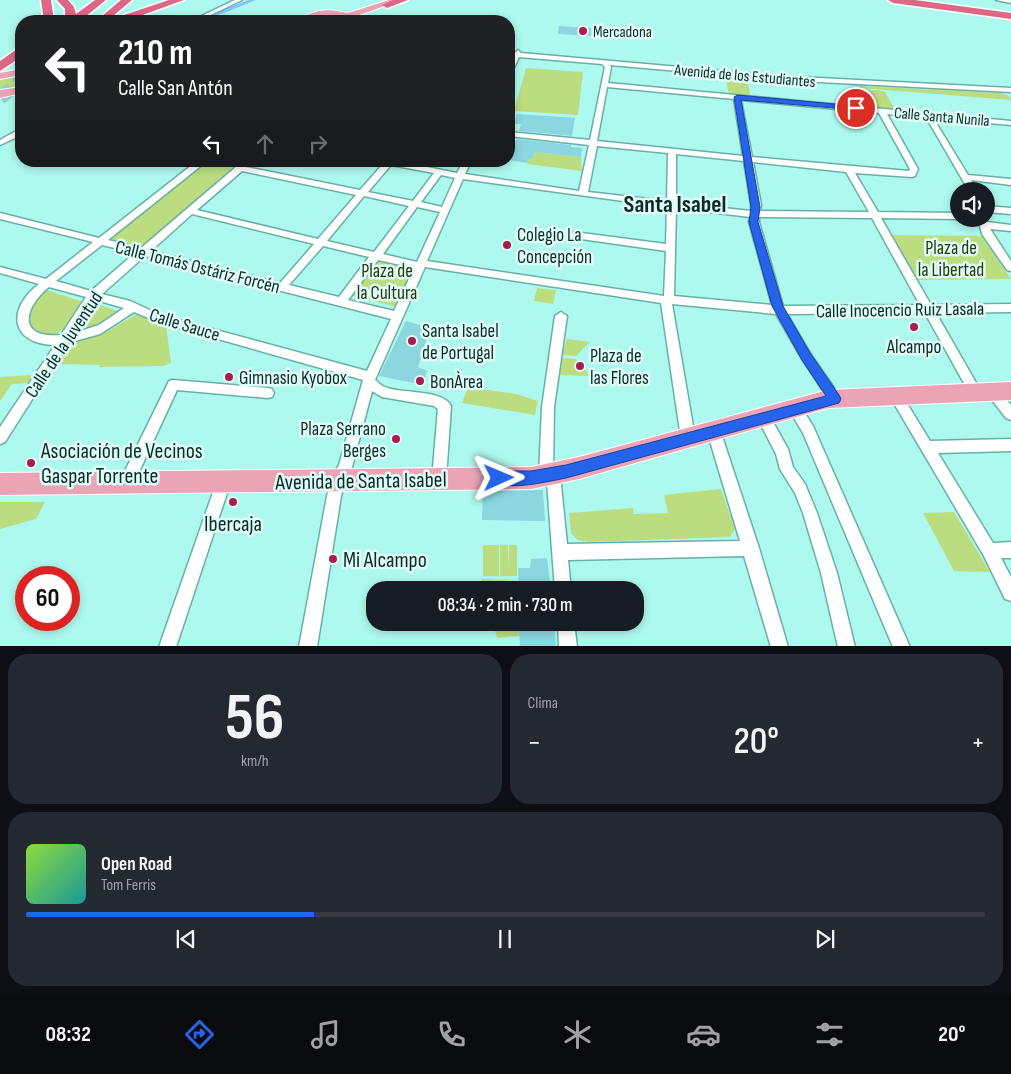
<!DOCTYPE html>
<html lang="es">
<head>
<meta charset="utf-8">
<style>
  body { margin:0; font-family:"Sofia Sans Condensed",sans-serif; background:#242831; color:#f1f3f6; height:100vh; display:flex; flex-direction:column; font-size:19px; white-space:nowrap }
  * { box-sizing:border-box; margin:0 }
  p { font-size:16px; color:#9ea1a6 }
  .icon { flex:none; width:28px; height:28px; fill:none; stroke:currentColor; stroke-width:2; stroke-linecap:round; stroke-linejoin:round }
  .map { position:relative; height:646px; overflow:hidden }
  .drawer { display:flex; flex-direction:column; gap:8px; padding:8px; background:#0d0f14; flex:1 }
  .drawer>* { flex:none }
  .top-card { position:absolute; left:15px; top:15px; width:500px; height:152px; border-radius:20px; box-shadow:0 2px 8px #0003; background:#202124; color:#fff; overflow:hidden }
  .tools { position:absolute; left:950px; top:182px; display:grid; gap:10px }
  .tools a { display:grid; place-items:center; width:45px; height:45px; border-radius:50%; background:#171b24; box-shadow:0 2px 8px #0003; font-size:25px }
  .speed { position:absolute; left:15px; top:566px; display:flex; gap:10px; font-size:25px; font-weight:700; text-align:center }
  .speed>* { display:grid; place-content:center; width:65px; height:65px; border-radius:50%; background:#171b24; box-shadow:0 2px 8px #0003; line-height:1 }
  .speed .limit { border:8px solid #d22; background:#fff; color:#111 }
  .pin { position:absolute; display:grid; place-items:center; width:42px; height:42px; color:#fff; margin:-21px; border:2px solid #fff; border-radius:50%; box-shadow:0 1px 5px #0007 }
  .me { position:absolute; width:55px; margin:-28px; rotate:89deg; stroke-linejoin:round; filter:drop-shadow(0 0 4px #0008) }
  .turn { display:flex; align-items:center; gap:18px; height:105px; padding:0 20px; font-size:22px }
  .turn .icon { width:65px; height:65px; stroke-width:2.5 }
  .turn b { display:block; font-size:35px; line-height:42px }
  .lanes { display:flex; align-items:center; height:48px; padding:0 20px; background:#0003; justify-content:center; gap:25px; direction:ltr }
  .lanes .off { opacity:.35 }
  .big { font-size:38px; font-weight:600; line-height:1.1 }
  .drawer .widget { flex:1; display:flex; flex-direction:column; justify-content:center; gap:8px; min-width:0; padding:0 18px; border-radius:20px; background:#242831 }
  .drawer .dial { align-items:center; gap:0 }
  .dial b { font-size:65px; line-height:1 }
  .song { display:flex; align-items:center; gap:15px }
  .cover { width:60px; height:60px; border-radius:8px; background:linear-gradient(135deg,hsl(90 70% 55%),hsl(180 70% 35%)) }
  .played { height:5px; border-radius:2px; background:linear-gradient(90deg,#2563eb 30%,#363941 30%) }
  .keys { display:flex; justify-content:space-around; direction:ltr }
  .heat { display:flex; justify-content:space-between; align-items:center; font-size:28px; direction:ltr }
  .drawer .tiles { flex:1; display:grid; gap:8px; grid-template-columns:1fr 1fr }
  .widget:last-child { grid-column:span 2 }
  .trip { position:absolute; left:366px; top:581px; width:278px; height:50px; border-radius:20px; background:#171b24; box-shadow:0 2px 8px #0003; font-weight:600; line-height:50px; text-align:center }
  .dock { display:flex; height:80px; justify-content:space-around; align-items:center; background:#090b0e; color:#9ea1a6 }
  .dock .icon { width:35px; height:35px }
  .dock .on { color:#2563eb }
  .dock b { font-size:22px; color:#f1f3f6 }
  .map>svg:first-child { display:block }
  .green { fill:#bbdd80 }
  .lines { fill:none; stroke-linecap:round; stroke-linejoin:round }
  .canal { fill:#80c4ff; fill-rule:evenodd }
  .building { fill:#8cd6df }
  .highway-tunnel { stroke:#8dd0c7; stroke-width:14; stroke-dasharray:14 7; stroke-linecap:butt }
  .street-casing { stroke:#67b0a7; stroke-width:3 }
  .secondary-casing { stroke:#67b0a7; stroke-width:3 }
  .primary-casing { stroke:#fff; stroke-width:2 }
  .highway-casing { stroke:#fff; stroke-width:3 }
  .street { fill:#fff; fill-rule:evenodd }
  .secondary { fill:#fff; fill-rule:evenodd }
  .primary { fill:#eba4b6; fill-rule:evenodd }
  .highway { fill:#dd6786; fill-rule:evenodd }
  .route { fill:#2563eb; stroke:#184099 }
  .poi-dot { fill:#ab1a51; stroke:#e0fcf8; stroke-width:2 }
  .labels { text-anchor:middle; stroke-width:5; stroke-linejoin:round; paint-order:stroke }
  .far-poi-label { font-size:16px; fill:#0b2b27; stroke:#e0fcf8; text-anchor:start }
  .far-street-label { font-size:16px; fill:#0b2b27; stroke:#e0fcf8 }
  .poi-label { font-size:19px; fill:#0b2b27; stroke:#e0fcf8; text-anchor:start }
  .park-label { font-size:19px; fill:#2a380e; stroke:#e0fcf8 }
  .street-label { font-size:19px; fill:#0b2b27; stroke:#e0fcf8 }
  .near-poi-label { font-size:22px; fill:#0b2b27; stroke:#e0fcf8; text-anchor:start }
  .near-street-label { font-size:22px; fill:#0b2b27; stroke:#e0fcf8 }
  .district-label { font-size:24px; font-weight:bold; fill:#0b2b27; stroke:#e0fcf8 }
</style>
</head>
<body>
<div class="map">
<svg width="1011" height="647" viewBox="0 0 1011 647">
  <rect width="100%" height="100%" fill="#aef9ef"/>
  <g class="green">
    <polygon points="526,68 583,72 578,115 514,111"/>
    <polygon points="21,73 21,88 0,92 0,77"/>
    <polygon points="726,78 747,79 751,98 729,96"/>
    <polygon points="859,86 1001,93 1011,97 1011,100 861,88"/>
    <polygon points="878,90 885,92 895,110 870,108 861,91"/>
    <polygon points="535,152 581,157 582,171 527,164 529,158 533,158"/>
    <polygon points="208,161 246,161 143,249 108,239"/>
    <polygon points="892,235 982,236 1011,279 918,280"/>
    <polygon points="379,259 415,268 397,307 352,296"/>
    <polygon points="537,288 556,290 553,304 534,301"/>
    <path d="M47 290 81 301C79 308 74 313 70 319 58 337 52 342 31 329L27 313 43 291Z"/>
    <polygon points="97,304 120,312 107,322 77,333 76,332 91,307"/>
    <polygon points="137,314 166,325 171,363 163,366 99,367 100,365 54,364 67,346 106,332"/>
    <polygon points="567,339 590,342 576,356 562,355"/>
    <polygon points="562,358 576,359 591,376 560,375"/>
    <polygon points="33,375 28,383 12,384 0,401 0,377"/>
    <polygon points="468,387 516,394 538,401 535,415 462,403"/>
    <polygon points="721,489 735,529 730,537 589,542 578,540 571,533 569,513 633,508 634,514 668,513 664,495"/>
    <polygon points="0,502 45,502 36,519 0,529"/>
    <polygon points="954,512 990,572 954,571 923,513"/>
    <rect x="483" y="545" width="16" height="31"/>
    <polygon points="500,545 508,545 509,572 509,545 517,545 517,576 500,576"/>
    <polygon points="482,579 518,581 519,590 483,590"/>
    <polygon points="493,623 519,623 520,636 497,638"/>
  </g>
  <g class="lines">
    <path class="canal" d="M249 0H255C250 3 204 21 200 21L210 14Z"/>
  </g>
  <g class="building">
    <polygon points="559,26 607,29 607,37 558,34"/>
    <polygon points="517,114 575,118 572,136 519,131 521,124 514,124"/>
    <polygon points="517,139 571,145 571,147 582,148 581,157 535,152 533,158 529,158 527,163 509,160 509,146 511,141 516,141"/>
    <polygon points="406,321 430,328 418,367 427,371 423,385 379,376"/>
    <polygon points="543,490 545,521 482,520 483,491"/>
    <polygon points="547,558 551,590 519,590 518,568 530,568 531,559"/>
    <polygon points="519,622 554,622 556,647 520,647"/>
  </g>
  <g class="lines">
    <polyline class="highway-tunnel" points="0,98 21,81"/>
    <defs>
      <g id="street">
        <polygon points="235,0 242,0 198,21 191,21"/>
        <path d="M518 50 521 53 781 76 1011 88V92L781 80 610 65 611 67 608 83 1011 121V125L933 118 968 175 1011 179V185L971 180 977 191H969L926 117 887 114 918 169 915 176 912 177 855 173 878 212 959 213V219L881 218 931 305 1011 304V312L936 313 979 388 981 392 979 396 975 397 971 396 925 313 787 314 810 353 839 395 841 399 839 403 835 404 831 403 802 359 776 314 672 304 695 438 693 442 688 444 683 442 681 438 661 303 425 267 375 380C378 382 381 386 385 387 401 394 443 389 451 406L446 479 444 484 439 486 434 484 432 479 438 409 434 406 382 397 372 391 352 467 345 481 341 496 317 647H299L327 496 331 480 339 465 363 380 158 322 134 312 100 334 68 343 5 442 0 444V427L55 345C9 344 7 308 39 284L0 273V267L46 279 93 242 0 219V213L99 238 197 161H207L108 240 141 248 243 161H252L246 167 360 190 383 164 379 161H397L457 173 463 161H471L465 174 579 191 589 145 509 136V132L590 140 605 67 602 64 519 57 512 72 509 74V65L513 56H509V52L515 53ZM607 87 734 99 743 156 597 141ZM741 100 879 113 910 169 909 171 752 157ZM597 146 668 153 667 201 588 192ZM676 154 744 161 751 205V211L676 203ZM753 162 846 172 869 212 760 211 761 205ZM391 165 434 173 413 201 368 192ZM242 171 356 195 318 239 197 210ZM441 175 455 178 442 207 421 202ZM463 179 667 207 666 244 574 232 569 235 574 238 666 251 664 296 427 261ZM364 196 409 206 374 252 327 241ZM417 207 440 212 417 262 383 254ZM676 208 750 217 749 222 772 305 674 296ZM192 214 314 244 280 283 151 251ZM759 217 872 218 920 305 783 306 759 222ZM102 245 135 253 91 291 56 281ZM323 246 369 257 339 297 289 285ZM145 256 391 319 367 371 161 315 130 301 102 294ZM378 260 414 268 394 311 348 300ZM49 287 86 297 61 335C17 339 23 308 49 287ZM96 300 124 308 99 325 74 333Z"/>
        <polygon points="18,130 21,130 21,135 0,145 0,140"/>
        <polygon points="986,206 1011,208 1011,214 986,212"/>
        <polygon points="972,219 982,219 987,222 1011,225 1011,231 990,229 1011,261 1011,271 1007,270 982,234 980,226"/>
        <polygon points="561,312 567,316 554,407 553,469 558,470 560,475 567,544 740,541 707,431 709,427 714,425 719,427 759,548 788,647 771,647 744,556 568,560 571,590 555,590 547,482 541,481 539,476 542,407 555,316"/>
        <polygon points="173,380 268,388 272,389 274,393 272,397 268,398 177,390 132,487 127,489 122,487 120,482 122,477 169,381"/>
        <polygon points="993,387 997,388 1011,405 1011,420 1006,418 989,396 987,392 989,388"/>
        <polygon points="896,391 900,392 930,441 1011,439 1011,451 938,453 993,543 1011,542 1011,558 1001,558 1011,577 1011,601 1005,599 984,556 892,400 890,396 892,392"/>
        <polygon points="794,403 799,404 813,426 910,647 893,647 803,433 788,408 789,404"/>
        <polygon points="763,411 768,413 788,449 793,467 805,484 817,513 837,573 855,647 838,647 821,573 803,513 795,493 780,469 776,454 757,417 758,413"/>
        <polygon points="224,474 229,476 231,481 176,647 159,647 217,481 219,476"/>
        <polygon points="558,622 574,622 577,647 559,647"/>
      </g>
      <polygon id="secondary" points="996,0 1011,0 1011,3"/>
      <g id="primary">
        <path d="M389 0H402L342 21H328L338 16C323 15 311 22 297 21L304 16 318 11 330 10 348 13Z"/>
        <polygon points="21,69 21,75 0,79 0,73"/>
        <polygon points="21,87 21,93 0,98 0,90"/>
        <polygon points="1011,382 1011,400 828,408 579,479 531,489 0,495 0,473 531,467 579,457 828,390"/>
      </g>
      <g id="highway">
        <polygon points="41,0 51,0 54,21 44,21"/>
        <polygon points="57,0 68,0 74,7 76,14 95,0 106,0 80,21 65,21 65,9"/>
        <polygon points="121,0 132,0 107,21 96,21"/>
        <polygon points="169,0 184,0 126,21 111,21 112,19"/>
        <polygon points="393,0 408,0 387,8 382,5"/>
        <polygon points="888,0 915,0 1011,13 1011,19 893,3"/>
        <polygon points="17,49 21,49 21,57 0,71 0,61"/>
      </g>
    </defs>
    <use href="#street" class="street-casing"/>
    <use href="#secondary" class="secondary-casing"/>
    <use href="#primary" class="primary-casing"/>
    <use href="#highway" class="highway-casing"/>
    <use href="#street" class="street"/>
    <use href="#secondary" class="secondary"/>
    <use href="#primary" class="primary"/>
    <use href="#highway" class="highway"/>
  </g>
  <path class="route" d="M737 95 856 106 859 108 856 110 741 100 760 207 758 222 783 306 810 353 839 395 841 399 839 403 566 478C546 482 513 490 494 483L492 478 494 473 499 471H531L566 465 826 396 802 360 772 306 749 222 751 207 734 97Z"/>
  <g class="poi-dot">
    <circle cx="583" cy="31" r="5"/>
    <circle cx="507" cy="245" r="5"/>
    <circle cx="914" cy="327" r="5"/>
    <circle cx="412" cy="341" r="5"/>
    <circle cx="580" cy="366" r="5"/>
    <circle cx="229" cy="377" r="5"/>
    <circle cx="420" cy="381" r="5"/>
    <circle cx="396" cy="439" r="5"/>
    <circle cx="31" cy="463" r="5"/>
    <circle cx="233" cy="502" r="5"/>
    <circle cx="333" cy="559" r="5"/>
  </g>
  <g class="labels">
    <g class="far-poi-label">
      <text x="593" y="37">Mercadona</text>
    </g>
    <g class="far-street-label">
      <text transform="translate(745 75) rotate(5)" y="6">Avenida de los Estudiantes</text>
      <text transform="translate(942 116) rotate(5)" y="6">Calle Santa Nunila</text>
    </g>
    <g class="poi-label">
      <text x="517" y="241">Colegio La<tspan x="517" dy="22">Concepción</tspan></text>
      <text x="422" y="337">Santa Isabel<tspan x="422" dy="22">de Portugal</tspan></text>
      <text x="914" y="353" text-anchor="middle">Alcampo</text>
      <text x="590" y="362">Plaza de<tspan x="590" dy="22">las Flores</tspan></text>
      <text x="239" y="384">Gimnasio Kyobox</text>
      <text x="430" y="388">BonÀrea</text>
      <text x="386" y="435" text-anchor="end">Plaza Serrano<tspan x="386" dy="22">Berges</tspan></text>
    </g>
    <g class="park-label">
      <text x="951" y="254">Plaza de<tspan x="951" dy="22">la Libertad</tspan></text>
      <text x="387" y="277">Plaza de<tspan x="387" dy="22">la Cultura</tspan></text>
    </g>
    <g class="street-label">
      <text transform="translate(198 266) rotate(14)" y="7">Calle Tomás Ostáriz Forcén</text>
      <text transform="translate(900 309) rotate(-1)" y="7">Calle Inocencio Ruiz Lasala</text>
      <text transform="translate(185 324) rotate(17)" y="7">Calle Sauce</text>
      <text transform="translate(63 344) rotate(-56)" y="7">Calle de la Juventud</text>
    </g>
    <g class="near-poi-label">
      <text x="41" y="458">Asociación de Vecinos<tspan x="41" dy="25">Gaspar Torrente</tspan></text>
      <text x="233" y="531" text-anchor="middle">Ibercaja</text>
      <text x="343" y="567">Mi Alcampo</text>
    </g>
    <g class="near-street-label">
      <text transform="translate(361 480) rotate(-1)" y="8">Avenida de Santa Isabel</text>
    </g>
    <g class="district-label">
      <text x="675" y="212">Santa Isabel</text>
    </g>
  </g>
</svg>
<div class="tools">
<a><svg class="icon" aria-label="sound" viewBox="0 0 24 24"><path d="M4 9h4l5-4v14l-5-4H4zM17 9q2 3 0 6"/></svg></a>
</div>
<div class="speed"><div class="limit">60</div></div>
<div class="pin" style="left:856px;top:108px;background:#d93025"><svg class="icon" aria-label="arrive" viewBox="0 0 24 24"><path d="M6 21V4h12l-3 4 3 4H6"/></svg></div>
<svg class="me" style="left:499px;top:478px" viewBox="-20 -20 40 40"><path d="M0-17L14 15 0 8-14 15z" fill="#2563eb" stroke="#fff" stroke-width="4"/></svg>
<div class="trip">08:34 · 2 min · 730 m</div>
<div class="top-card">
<div class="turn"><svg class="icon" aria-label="left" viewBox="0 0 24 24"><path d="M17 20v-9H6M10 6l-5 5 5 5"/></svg><div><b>210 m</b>Calle San Antón</div></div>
<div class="lanes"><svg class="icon" aria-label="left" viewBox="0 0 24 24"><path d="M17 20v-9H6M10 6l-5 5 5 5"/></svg><svg class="icon off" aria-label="ahead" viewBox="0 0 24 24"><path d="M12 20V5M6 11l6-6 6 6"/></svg><svg class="icon off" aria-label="right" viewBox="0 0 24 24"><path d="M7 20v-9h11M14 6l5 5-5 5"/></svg></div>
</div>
</div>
<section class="drawer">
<div class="tiles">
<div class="widget dial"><b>56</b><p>km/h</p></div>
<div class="widget"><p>Clima</p>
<div class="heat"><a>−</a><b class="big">20°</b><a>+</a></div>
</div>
<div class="widget">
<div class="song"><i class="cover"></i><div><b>Open Road</b><p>Tom Ferris</p></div></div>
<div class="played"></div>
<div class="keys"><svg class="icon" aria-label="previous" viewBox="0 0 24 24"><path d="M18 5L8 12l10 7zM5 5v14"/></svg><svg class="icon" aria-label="pause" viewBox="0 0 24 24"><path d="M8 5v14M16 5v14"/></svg><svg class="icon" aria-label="next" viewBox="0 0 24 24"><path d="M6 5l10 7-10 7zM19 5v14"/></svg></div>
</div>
</div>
</section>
<nav class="dock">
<b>08:32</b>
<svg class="icon on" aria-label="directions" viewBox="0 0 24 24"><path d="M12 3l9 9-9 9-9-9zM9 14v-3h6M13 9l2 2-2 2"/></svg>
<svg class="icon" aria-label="music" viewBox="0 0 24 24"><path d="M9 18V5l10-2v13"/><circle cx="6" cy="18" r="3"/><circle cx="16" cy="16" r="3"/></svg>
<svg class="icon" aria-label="phone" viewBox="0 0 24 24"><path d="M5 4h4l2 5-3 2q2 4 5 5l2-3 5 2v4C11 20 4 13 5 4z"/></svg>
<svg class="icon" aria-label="climate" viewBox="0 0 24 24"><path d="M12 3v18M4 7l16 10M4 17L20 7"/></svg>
<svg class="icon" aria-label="car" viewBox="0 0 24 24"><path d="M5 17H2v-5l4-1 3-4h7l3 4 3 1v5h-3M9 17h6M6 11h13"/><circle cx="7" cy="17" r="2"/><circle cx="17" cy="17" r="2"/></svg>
<svg class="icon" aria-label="filters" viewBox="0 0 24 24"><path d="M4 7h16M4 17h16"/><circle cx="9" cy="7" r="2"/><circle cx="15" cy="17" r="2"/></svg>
<b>20°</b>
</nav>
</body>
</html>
